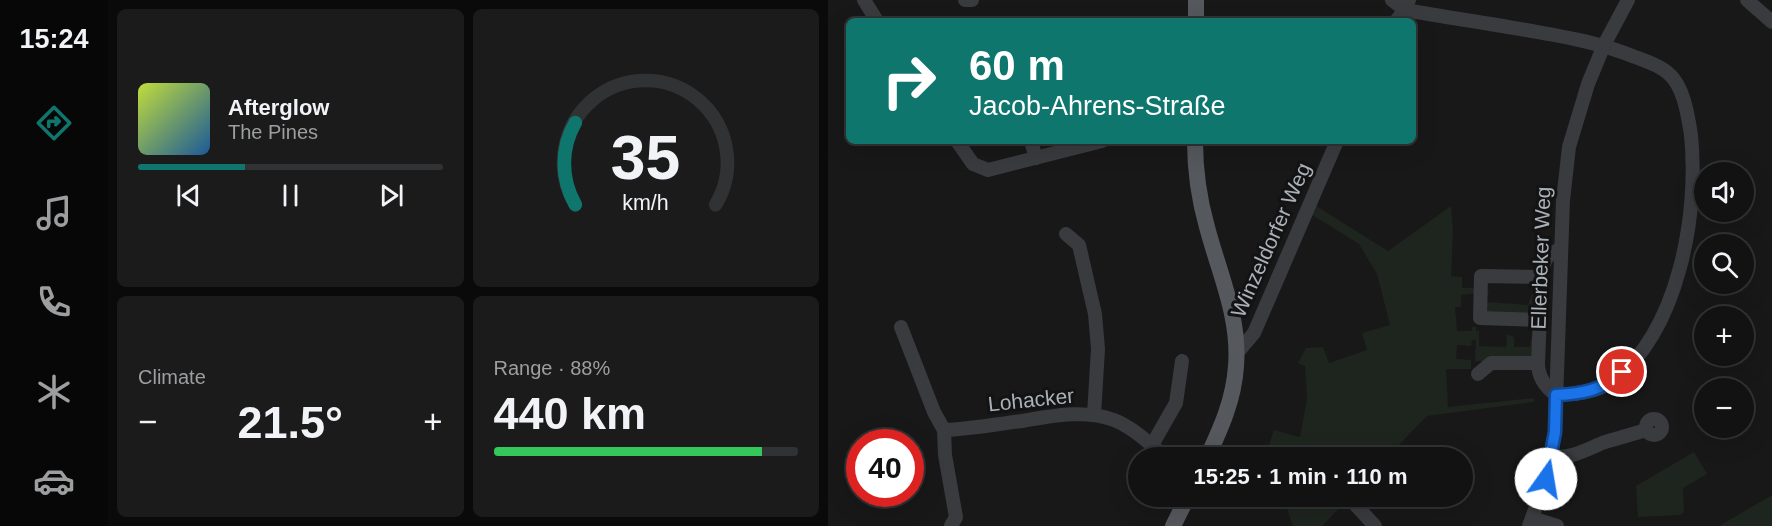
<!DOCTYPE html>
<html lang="en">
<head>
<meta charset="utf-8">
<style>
  body { margin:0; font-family:Helvetica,sans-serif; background:#1b1b1c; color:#f1f3f6; height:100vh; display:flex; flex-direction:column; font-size:22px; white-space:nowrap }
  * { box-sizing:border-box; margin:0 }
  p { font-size:20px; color:#9c9ea0 }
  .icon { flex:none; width:33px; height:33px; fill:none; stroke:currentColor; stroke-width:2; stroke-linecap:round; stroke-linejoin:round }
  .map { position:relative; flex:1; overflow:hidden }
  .sheet { display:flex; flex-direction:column; gap:9px; padding:9px; background:#0a0a0a; width:720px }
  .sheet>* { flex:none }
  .guide { position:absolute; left:18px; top:18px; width:570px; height:126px; border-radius:9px; box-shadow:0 6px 24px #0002,0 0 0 2px #313233; background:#0f766e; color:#fff; overflow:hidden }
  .buttons { position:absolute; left:866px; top:162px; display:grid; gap:12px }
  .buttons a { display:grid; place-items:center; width:60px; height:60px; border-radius:50%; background:#121213; box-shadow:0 6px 24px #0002,0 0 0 2px #313233; font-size:30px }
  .speed { position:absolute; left:18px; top:429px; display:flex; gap:12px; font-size:30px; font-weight:700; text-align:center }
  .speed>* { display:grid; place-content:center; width:78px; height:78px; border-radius:50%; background:#121213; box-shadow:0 6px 24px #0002,0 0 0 2px #313233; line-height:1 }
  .speed .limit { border:9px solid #d22; background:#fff; color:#111 }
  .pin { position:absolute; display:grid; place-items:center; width:51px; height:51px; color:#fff; margin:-26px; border:3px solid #fff; border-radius:50%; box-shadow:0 2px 6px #0007 }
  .me { position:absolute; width:66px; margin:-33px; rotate:13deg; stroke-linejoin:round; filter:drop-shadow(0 0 4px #0008) }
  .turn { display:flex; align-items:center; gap:21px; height:126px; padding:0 24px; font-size:27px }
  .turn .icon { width:78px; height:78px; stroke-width:2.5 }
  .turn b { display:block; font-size:42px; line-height:51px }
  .big { font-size:45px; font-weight:600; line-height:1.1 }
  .sheet .widget { flex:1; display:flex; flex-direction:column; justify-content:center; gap:9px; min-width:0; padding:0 21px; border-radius:9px; background:#1b1b1c }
  .sheet .dial { align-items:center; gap:0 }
  .dial svg { height:156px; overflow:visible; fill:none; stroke:#313233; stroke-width:7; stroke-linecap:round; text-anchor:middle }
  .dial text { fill:#f1f3f6; stroke:none }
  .song { display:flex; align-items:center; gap:18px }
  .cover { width:72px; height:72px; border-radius:9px; background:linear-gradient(135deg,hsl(70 70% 55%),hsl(210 70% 35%)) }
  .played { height:6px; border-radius:3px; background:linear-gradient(90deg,#0f766e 35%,#313233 35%) }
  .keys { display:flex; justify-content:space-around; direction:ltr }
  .heat { display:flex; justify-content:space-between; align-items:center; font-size:33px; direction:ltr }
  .charge { height:9px; border-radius:4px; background:linear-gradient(90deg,#34c759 88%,#313233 0) }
  .sheet .tiles { flex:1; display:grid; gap:9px; grid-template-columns:repeat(2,1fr) }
  .trip { position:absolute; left:300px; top:447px; width:345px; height:60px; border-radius:30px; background:#121213; box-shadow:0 6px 24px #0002,0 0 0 2px #313233; font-weight:600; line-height:60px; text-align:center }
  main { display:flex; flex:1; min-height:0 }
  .tab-bar { display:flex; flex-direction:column; width:108px; justify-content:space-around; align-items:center; background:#070708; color:#9c9ea0 }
  .tab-bar .icon { width:42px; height:42px }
  .tab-bar .selected { color:#0f766e }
  .tab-bar b { font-size:27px; color:#f1f3f6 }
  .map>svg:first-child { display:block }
  .green { fill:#1e241e }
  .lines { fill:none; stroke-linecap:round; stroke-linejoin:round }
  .minor { stroke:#393b3e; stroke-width:14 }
  .major { stroke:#55585d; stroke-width:16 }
  .route-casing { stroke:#114b97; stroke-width:15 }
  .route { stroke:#1a73e8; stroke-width:10 }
  .labels { text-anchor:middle; stroke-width:6; stroke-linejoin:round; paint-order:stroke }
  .street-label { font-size:21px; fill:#abb1b8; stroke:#131314 }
</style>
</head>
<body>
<main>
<nav class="tab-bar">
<b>15:24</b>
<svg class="icon selected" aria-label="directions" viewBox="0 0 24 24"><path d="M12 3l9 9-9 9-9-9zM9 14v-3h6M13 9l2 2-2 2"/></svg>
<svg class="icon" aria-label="music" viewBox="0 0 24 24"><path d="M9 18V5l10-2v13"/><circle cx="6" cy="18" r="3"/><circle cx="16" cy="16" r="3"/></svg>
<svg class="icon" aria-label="phone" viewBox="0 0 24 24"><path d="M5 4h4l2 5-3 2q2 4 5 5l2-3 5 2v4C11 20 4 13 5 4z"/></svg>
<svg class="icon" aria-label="climate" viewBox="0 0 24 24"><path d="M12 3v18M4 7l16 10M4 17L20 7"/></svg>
<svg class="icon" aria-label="car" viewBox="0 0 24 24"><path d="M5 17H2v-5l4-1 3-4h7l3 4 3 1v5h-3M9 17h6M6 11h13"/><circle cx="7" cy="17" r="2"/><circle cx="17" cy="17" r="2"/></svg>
</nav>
<section class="sheet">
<div class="tiles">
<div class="widget">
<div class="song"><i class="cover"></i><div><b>Afterglow</b><p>The Pines</p></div></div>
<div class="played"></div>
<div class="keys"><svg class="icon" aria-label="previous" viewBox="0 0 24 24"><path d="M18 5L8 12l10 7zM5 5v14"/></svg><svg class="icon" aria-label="pause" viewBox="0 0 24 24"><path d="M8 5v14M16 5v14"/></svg><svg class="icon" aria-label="next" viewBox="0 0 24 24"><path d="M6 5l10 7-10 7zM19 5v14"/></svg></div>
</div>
<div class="widget dial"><svg viewBox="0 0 100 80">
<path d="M14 69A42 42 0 1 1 86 69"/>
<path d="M14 69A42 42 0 0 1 14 27" stroke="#0f766e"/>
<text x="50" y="56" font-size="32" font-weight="700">35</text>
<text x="50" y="72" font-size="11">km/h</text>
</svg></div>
<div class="widget"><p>Climate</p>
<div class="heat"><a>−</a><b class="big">21.5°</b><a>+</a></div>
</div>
<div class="widget"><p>Range · 88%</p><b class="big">440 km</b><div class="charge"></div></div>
</div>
</section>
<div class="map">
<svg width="944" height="526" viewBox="0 0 944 526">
  <rect width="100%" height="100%" fill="#181819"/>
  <g class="green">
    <polygon points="485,204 560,251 623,206 625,234 623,276 634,277 634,288 647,288 650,293 633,295 633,307 627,307 629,331 644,331 644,327 648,327 648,331 651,331 651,346 678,347 679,334 686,337 686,347 702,347 703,338 708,338 702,361 647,361 648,340 644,340 643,346 629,345 628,359 643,360 643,369 618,369 620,407 706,398 706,402 599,416 559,457 443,457 440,448 446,430 472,437 479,399 477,366 470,363 478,348 495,347 501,363 539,350 534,333 562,325 549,274 531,244 481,213"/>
    <polygon points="706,280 709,282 709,314 658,316 658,289 661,290 658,302 700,305 706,288"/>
    <polygon points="866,452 879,474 855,488 856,512 852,515 810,517 808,486"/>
    <polygon points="944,495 944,526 891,526"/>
    <polygon points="455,497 522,497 494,526 465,526"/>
  </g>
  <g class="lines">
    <g class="minor">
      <polyline points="36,0 49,21"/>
      <polyline points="137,0 144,0"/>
      <path d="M564 0 577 10C617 17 658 23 698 30 737 37 770 42 807 57 818 61 831 65 840 73 856 86 860 116 863 135 871 214 851 330 785 381 769 393 747 394 728 395 717 387 710 377 710 363L714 268 719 257 733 248"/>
      <polyline points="919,0 944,22"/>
      <polyline points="568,21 577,10 581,0"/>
      <polyline points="129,141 145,164 160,170 274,141"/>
      <polyline points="203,141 208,158"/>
      <polyline points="238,234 251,245 267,314 270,349 266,415"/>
      <polyline points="711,320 652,318 653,276 713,277"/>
      <path d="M73 327 106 412 116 430C142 429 168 424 194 421 224 416 256 409 286 420 306 428 322 444 339 458"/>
      <polyline points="409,353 426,333 509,141"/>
      <polyline points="650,374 663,363 710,363"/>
      <circle cx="826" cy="427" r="8"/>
      <polyline points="116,430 117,455 128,517 123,526"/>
      <polyline points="324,445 348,403 354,361"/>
      <path d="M724 456C742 460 761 448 777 442 791 438 805 434 818 430"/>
      <polyline points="524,501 547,526"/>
      <polyline points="704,518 729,526"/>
      <polyline points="701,526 718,479 727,432 735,200 741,147 760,84 776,45 800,0"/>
    </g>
    <g class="major">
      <polyline points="368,21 368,0"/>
      <path d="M367 141C367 170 371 199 379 227 391 273 412 317 408 366 406 399 393 428 379 458"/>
      <polyline points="345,526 360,496"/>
    </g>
  </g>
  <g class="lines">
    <defs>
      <path id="route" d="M718 479 727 432 728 395C754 394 775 390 794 372"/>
    </defs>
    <use href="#route" class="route-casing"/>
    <use href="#route" class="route"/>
  </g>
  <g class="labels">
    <g class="street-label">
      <text transform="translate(443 240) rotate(-66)" y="7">Winzeldorfer Weg</text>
      <text transform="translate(713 258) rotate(-88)" y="7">Ellerbeker Weg</text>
      <text transform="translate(203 400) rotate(-6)" y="7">Lohacker</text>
    </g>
  </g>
</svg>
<div class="buttons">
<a><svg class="icon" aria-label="sound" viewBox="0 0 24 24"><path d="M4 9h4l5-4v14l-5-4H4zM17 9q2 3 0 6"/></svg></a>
<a><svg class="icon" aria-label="search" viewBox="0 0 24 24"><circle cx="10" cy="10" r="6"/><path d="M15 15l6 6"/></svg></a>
<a>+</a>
<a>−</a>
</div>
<div class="speed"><div class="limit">40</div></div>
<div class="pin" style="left:794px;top:372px;background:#d93025"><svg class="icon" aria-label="arrive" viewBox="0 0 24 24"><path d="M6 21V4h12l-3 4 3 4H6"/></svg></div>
<svg class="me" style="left:718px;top:479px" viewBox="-20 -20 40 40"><circle r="19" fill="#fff"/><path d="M0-13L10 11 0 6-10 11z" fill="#1a73e8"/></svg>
<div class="trip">15:25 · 1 min · 110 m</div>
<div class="guide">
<div class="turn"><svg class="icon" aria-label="right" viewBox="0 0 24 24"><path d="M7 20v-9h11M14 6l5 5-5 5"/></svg><div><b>60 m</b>Jacob-Ahrens-Straße</div></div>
</div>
</div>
</main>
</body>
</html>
